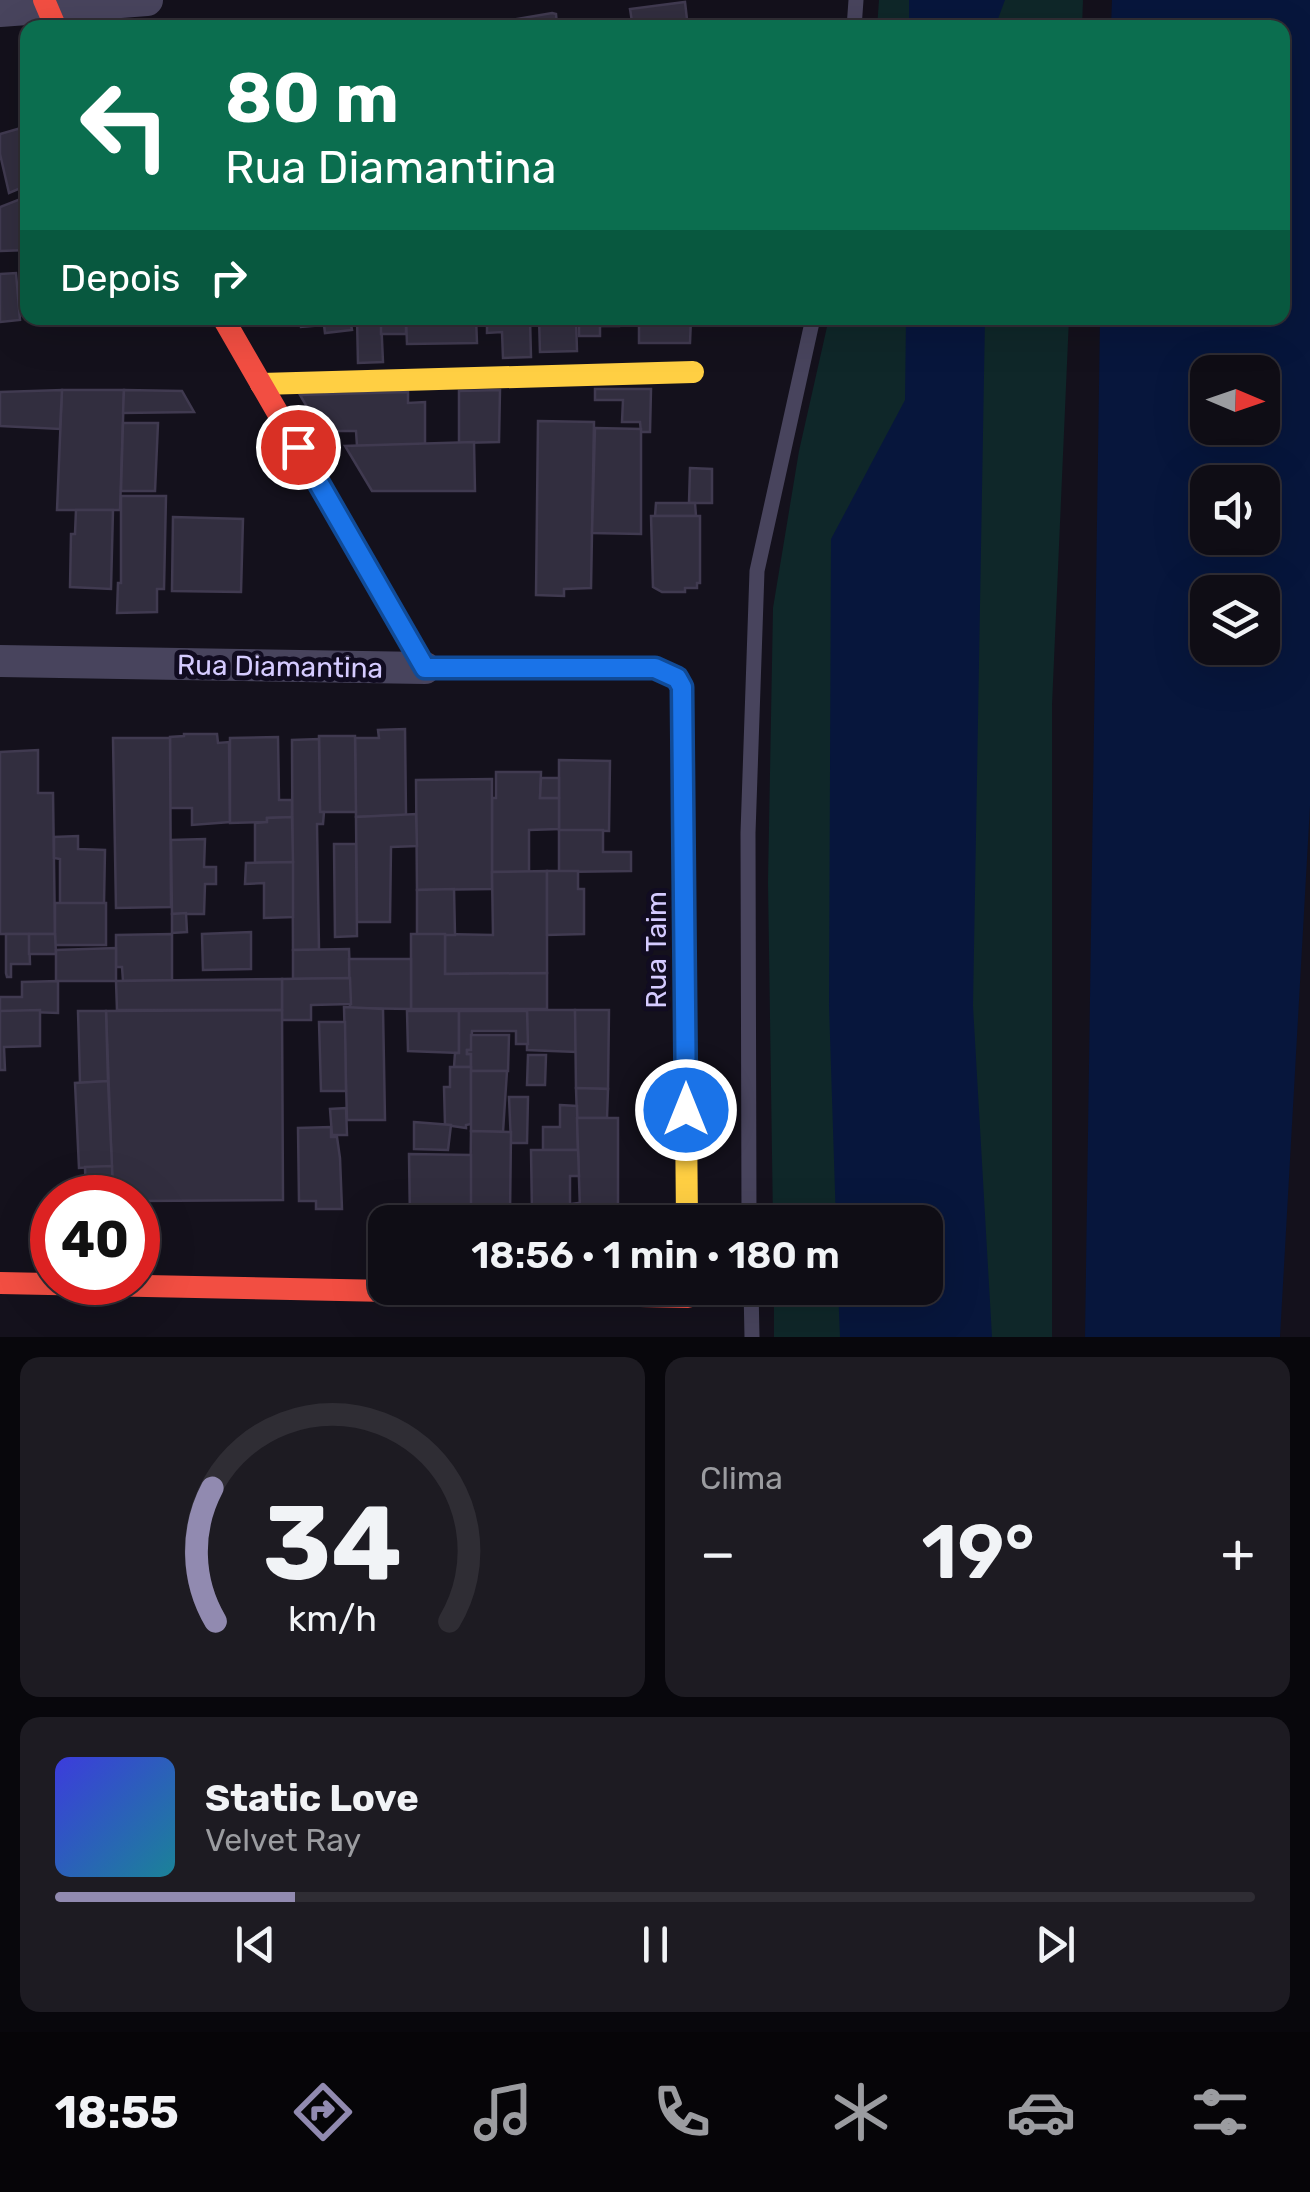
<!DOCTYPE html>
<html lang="pt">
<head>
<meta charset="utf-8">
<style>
  body { margin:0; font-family:Rubik,sans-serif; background:#1d1b22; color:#f1f3f6; height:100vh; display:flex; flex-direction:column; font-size:38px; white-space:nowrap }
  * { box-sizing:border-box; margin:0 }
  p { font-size:32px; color:#9b9ca0 }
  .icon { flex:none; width:55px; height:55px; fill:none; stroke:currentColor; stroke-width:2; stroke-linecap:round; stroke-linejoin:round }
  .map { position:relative; height:1337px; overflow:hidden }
  .drawer { display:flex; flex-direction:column; gap:20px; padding:20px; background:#08070c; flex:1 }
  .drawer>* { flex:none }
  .guide { position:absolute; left:20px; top:20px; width:1270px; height:305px; border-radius:20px; box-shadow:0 10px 40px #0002,0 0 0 2px #2f2d34; background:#0b6e4f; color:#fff; overflow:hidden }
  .needle { width:65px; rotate:92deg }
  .tools { position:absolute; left:1190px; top:355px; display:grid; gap:20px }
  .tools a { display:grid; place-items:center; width:90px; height:90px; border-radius:20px; background:#0f0d15; box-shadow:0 10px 40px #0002,0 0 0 2px #2f2d34; font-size:50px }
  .speed { position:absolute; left:30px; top:1175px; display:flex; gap:20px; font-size:50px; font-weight:700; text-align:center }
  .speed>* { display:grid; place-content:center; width:130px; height:130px; border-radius:50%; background:#0f0d15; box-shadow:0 10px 40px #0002,0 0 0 2px #2f2d34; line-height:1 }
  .speed .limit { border:15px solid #d22; background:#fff; color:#111 }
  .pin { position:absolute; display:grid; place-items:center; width:85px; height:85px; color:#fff; margin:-42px; border:5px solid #fff; border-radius:50%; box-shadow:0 2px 10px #0007 }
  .me { position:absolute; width:110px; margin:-55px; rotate:0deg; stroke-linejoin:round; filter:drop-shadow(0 0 8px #0008) }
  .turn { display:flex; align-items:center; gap:35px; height:210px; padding:0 40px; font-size:45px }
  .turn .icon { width:130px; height:130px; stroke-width:2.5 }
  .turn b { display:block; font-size:70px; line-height:85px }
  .then { display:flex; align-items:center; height:95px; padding:0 40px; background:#0003; gap:20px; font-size:38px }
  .big { font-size:75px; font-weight:600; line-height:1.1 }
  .drawer .card { flex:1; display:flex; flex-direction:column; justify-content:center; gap:15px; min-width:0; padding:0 35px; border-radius:20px; background:#1d1b22 }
  .drawer .dial { align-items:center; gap:0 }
  .dial svg { height:260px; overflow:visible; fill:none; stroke:#2f2d34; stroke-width:7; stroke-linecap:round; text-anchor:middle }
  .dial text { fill:#f1f3f6; stroke:none }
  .song { display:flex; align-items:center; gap:30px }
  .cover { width:120px; height:120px; border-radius:15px; background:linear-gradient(135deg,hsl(240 70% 55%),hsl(190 70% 35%)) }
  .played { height:10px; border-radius:5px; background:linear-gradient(90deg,#918ab0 20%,#2f2d34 20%) }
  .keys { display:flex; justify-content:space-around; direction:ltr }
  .heat { display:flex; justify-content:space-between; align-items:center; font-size:55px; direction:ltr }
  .drawer .tiles { flex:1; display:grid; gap:20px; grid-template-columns:1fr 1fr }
  .card:last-child { grid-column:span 2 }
  .trip { position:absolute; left:368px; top:1205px; width:575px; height:100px; border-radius:20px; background:#0f0d15; box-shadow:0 10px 40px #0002,0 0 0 2px #2f2d34; font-weight:600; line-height:100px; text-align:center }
  .tabs { display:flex; height:160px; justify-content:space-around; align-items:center; background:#060508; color:#9b9ca0 }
  .tabs .icon { width:70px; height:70px }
  .tabs .active { color:#918ab0 }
  .tabs b { font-size:45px; color:#f1f3f6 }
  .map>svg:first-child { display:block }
  .green { fill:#0f2729 }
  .water { fill:#07163c; fill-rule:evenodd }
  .building { fill:#322e3f; stroke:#403a50; stroke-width:2.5 }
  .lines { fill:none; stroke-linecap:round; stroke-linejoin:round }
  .lane { stroke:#48445d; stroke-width:15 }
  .street { stroke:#48445d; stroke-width:32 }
  .slow { stroke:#ffcf43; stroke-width:22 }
  .jam { stroke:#f24e42; stroke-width:22 }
  .route-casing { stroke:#114b97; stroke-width:25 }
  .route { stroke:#1a73e8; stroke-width:18 }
  .labels { text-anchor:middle; stroke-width:10; stroke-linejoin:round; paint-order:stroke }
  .street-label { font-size:28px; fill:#d5cbff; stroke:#110c21 }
</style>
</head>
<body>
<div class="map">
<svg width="1310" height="1337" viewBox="0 0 1310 1337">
  <rect width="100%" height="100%" fill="#14111c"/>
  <g class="green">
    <polygon points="879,0 1083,0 1082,27 877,28"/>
    <polygon points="829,318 1069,318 1052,705 1052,1337 774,1337 774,1288 925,1288 925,1222 773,1222 768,882 773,608 799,451"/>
  </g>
  <g class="water">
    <polygon points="909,0 1005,0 995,27 909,28"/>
    <path d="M1112 0H1310V806L1280 1337H1085L1100 318H1282V28L1111 27ZM1208 372H1262V428H1208ZM1208 482H1262V538H1208ZM1208 592H1262V648H1208Z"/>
    <polygon points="906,318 985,318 973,1006 992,1337 840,1337 838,1288 925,1288 925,1222 836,1222 829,1005 831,539 905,400"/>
  </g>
  <g class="building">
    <polygon points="685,2 688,28 633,28 630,9"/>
    <polygon points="552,13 556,14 557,25 562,28 519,28 517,19"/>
    <polygon points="28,126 28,185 9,193 0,154 0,134"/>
    <polygon points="28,196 28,250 0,251 0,207"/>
    <polygon points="16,273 20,320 0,322 0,274"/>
    <polygon points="300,318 350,318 352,330 325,333 324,325 301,327"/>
    <polygon points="357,318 381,318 383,362 358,363"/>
    <rect x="381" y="318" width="25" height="16"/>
    <polygon points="406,318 476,318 477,343 407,344"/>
    <polygon points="487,318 530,318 531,357 503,358 502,332 487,333"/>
    <polygon points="539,318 576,318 577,351 540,352"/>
    <polygon points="579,318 619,318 619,326 600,326 600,336 579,336"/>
    <polygon points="639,318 691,318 690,343 639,343"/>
    <polygon points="595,389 651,389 650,432 641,432 640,422 622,422 623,400 595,400"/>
    <polygon points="62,390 124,390 120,510 57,510"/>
    <polygon points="62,390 60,429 0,426 0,392"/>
    <polygon points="124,390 182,391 194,412 123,413"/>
    <polygon points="500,390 499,442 459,443 459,391"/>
    <polygon points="408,392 408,403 425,402 425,444 357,446 356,431 321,431 300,395"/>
    <polygon points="538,421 594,422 591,588 564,589 564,596 536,595"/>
    <polygon points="123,423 158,423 155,491 121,491"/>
    <polygon points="595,428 641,429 641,534 592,533"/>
    <polygon points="474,442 475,491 372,491 345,446"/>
    <polygon points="690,468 712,469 712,503 689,503"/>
    <polygon points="121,496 166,496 164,589 157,589 157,612 117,613 118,583 121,583"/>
    <polygon points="656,503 695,503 696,516 655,516"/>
    <polygon points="76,510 113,510 111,589 70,587 71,534 75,534"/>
    <polygon points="651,516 700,516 700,583 697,583 697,588 685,588 685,592 662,592 653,587"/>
    <polygon points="173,517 243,519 241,592 172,591"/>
    <polygon points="405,729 406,815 356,817 355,738 379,738 378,730"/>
    <polygon points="184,734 217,734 218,743 229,742 230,822 192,825 192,808 170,808 170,737 184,736"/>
    <polygon points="319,736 355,736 356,812 320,812"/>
    <polygon points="278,737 279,800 292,800 292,817 267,818 267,822 230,823 230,738"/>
    <polygon points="113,738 170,738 171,907 116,908"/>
    <polygon points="319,739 320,812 324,812 323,824 317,824 319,950 293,950 292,740"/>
    <polygon points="38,750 38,793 53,793 55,934 0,934 0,752"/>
    <polygon points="559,760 610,761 609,831 559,830"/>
    <polygon points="496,772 541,772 540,798 559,798 559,829 529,830 529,872 492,872 492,798 496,798"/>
    <polygon points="541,778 559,778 559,798 540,798"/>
    <polygon points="492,779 492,889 417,890 416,780"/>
    <polygon points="416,814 417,846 391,847 390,922 357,922 356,817"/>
    <polygon points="292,817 293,862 255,863 255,823 267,822 267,818"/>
    <polygon points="559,830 603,830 603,852 631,852 631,871 559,872"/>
    <polygon points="78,836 78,849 105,850 104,903 60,904 60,859 54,858 54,837"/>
    <polygon points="205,839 204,867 216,867 216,884 205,884 204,914 172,914 171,840"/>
    <polygon points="334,844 356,844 357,936 335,937"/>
    <polygon points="293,862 293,917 264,918 264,883 245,884 246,863"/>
    <polygon points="547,871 547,973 445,974 445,934 493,935 492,872"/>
    <polygon points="547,871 578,871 578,889 584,889 584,934 547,935"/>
    <polygon points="454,889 455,935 417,935 417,890"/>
    <rect x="55" y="903" width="51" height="42"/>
    <polygon points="186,913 187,932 172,933 172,914"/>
    <polygon points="251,932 251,969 203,970 202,934"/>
    <polygon points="6,934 29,934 30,964 11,964 11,977 7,977 6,973"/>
    <polygon points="29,934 55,934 56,954 29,954"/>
    <polygon points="172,934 172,980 123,981 122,967 116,967 116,935"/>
    <polygon points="411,934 445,934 445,974 547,973 547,1009 411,1009"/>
    <polygon points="116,948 116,981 56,981 56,950"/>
    <polygon points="349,949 350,978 293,979 293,950"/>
    <polygon points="349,959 411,959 411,1009 350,1008"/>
    <polygon points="350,978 351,1004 311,1005 311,1020 282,1020 282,979"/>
    <polygon points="282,979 282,1010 117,1010 116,981"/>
    <polygon points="58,981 58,1013 0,1011 0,997 22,997 22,982"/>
    <polygon points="344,1007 383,1009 385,1120 347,1120"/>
    <polygon points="40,1010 40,1046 4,1047 5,1070 0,1070 0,1011"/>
    <polygon points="282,1010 283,1200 138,1201 138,1198 113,1198 106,1011"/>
    <polygon points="527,1010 575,1010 576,1052 527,1050"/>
    <polygon points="575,1010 609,1010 608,1089 576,1088"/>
    <polygon points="78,1011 106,1011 108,1081 80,1083"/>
    <polygon points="407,1011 459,1011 459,1053 408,1051"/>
    <polygon points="459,1011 527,1011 528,1044 516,1044 516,1031 472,1031 471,1050 467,1050 467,1054 471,1054 471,1067 454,1067 455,1053 459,1053"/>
    <polygon points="319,1022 345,1022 346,1091 321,1091"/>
    <polygon points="471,1035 509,1035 508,1071 471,1071 471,1054 467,1054 467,1050 471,1050"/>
    <polygon points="528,1055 546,1055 545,1085 527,1085"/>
    <polygon points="450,1067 471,1067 471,1124 466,1125 466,1128 445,1125 444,1087 450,1087"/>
    <polygon points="471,1071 507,1071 503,1132 471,1131"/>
    <polygon points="108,1081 112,1166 79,1168 75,1083"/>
    <polygon points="576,1088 608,1089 607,1118 577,1118"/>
    <polygon points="509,1097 528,1097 527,1143 511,1143"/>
    <polygon points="560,1105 577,1106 578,1150 543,1150 543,1127 560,1127"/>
    <polygon points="346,1108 347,1135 332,1135 330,1109"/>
    <polygon points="577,1118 618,1118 618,1210 580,1210"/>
    <polygon points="414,1122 451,1125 448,1150 414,1149"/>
    <polygon points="331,1127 331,1137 337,1137 340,1158 342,1209 316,1209 316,1201 299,1201 298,1128"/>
    <polygon points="471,1131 511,1132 510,1214 470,1213"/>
    <polygon points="531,1150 578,1150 579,1176 570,1176 570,1213 532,1214"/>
    <polygon points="409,1154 471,1155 471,1222 410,1222"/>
    <polygon points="112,1166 113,1198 86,1198 85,1167"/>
    <polygon points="579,1203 580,1222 551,1222 551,1213 570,1213 570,1204"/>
  </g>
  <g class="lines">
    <g class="lane">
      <polyline points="854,28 856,0"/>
      <polyline points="749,1222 748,833 757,571 813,318"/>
      <polyline points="751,1288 752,1337"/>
    </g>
    <g class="street">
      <polyline points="0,11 147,0"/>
      <polyline points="0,661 425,668"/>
    </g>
    <g class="slow">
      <polyline points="261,384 693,372"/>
      <polyline points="683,790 687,1222"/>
    </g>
    <g class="jam">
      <polyline points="44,0 56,28"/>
      <polyline points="223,318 425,668 655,668 677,678 682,687 683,790"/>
      <polyline points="0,1283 688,1297"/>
    </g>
  </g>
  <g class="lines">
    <defs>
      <polyline id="route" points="298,447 425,668 655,668 677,678 682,687 686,1110"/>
    </defs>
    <use href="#route" class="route-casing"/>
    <use href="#route" class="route"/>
  </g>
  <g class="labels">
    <g class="street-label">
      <text transform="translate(280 666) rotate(1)" y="10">Rua Diamantina</text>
      <text transform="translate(656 950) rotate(-90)" y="10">Rua Taim</text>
    </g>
  </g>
</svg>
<div class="tools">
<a><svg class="needle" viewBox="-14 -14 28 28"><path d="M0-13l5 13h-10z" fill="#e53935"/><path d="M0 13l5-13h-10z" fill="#9b9ca0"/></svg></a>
<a><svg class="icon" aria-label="sound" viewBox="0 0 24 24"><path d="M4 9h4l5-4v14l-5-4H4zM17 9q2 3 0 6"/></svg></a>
<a><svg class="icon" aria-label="layers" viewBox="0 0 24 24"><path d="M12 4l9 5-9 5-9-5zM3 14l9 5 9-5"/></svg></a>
</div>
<div class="speed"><div class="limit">40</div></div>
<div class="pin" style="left:298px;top:447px;background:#d93025"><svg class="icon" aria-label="arrive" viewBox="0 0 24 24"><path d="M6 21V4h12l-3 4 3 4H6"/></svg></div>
<svg class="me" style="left:686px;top:1110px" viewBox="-20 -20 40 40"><circle r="17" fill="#1a73e8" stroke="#fff" stroke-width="3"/><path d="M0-11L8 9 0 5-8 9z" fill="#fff"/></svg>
<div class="trip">18:56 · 1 min · 180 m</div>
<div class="guide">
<div class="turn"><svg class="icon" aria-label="left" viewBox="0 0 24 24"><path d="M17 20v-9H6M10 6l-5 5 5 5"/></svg><div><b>80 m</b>Rua Diamantina</div></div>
<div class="then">Depois<svg class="icon" aria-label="right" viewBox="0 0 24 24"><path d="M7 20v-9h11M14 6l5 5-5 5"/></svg></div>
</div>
</div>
<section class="drawer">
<div class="tiles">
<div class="card dial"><svg viewBox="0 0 100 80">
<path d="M14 69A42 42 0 1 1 86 69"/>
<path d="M14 69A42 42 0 0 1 13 28" stroke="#918ab0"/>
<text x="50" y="56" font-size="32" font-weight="700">34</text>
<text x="50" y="72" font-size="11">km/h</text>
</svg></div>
<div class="card"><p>Clima</p>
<div class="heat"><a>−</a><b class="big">19°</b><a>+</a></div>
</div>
<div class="card">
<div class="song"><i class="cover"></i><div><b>Static Love</b><p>Velvet Ray</p></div></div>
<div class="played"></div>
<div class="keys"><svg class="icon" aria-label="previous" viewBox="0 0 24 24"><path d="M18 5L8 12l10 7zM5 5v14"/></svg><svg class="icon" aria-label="pause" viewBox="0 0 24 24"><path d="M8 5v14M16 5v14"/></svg><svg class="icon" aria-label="next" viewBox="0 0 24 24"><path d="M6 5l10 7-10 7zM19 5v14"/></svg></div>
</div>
</div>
</section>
<nav class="tabs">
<b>18:55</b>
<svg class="icon active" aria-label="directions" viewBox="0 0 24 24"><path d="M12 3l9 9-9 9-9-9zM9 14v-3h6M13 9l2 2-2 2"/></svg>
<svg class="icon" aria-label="music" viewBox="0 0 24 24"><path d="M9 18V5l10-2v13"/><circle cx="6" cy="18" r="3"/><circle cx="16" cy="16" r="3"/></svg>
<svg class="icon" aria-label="phone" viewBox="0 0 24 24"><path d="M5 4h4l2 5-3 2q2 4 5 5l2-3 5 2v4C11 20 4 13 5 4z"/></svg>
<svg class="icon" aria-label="climate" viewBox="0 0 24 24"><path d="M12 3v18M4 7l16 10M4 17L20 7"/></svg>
<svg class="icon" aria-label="car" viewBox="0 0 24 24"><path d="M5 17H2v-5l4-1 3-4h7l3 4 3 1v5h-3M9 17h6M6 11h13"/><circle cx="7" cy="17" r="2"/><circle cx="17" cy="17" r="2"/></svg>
<svg class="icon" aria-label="filters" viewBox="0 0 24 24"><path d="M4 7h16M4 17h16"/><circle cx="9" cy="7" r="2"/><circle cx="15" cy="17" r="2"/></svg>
</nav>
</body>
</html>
